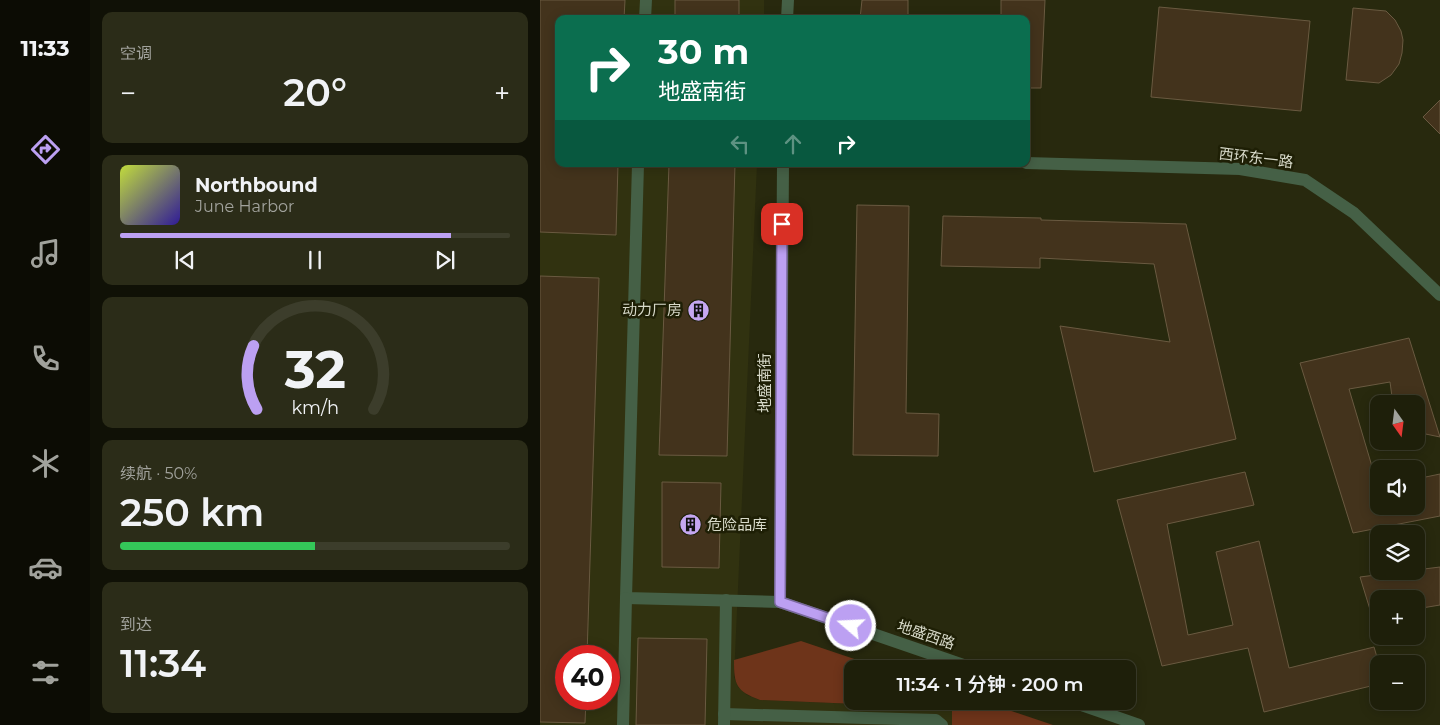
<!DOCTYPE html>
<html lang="zh">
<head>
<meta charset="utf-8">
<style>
  body { margin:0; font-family:Montserrat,"Noto Sans SC",sans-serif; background:#2b2c18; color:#f1f3f6; height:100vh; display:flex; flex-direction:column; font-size:19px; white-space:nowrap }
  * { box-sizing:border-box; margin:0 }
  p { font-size:16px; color:#a1a29c }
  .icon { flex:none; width:28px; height:28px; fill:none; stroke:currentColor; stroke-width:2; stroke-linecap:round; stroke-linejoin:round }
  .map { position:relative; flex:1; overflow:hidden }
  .sheet { display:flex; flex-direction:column; gap:12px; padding:12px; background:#101106; width:450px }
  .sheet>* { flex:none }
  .banner { position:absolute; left:15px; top:15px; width:475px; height:152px; border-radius:10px; box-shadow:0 2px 12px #0003,0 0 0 1px #3c3d2b; background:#0b6e4f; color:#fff; overflow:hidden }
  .needle { width:32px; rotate:166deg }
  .fabs { position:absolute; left:830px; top:395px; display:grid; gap:10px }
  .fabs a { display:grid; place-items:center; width:55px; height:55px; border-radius:10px; background:#1e1f0a; box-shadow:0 2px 12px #0003,0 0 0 1px #3c3d2b; font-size:25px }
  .speed { position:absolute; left:15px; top:645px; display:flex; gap:10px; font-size:25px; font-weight:700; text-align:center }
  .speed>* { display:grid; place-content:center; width:65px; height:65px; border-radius:50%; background:#1e1f0a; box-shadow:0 2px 12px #0003,0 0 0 1px #3c3d2b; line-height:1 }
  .speed .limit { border:8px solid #d22; background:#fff; color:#111 }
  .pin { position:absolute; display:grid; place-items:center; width:42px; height:42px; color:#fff; margin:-21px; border-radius:10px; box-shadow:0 2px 8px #0006 }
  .me { position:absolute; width:55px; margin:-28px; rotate:289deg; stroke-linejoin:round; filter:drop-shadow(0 0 4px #0008) }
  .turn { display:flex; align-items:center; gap:18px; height:105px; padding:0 20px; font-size:22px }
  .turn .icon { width:65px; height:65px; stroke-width:2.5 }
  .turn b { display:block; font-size:35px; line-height:42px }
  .lanes { display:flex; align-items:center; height:48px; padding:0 20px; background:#0003; justify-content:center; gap:25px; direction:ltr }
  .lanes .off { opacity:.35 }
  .big { font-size:38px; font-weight:600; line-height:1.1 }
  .sheet .card { flex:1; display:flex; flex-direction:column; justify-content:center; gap:8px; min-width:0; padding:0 18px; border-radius:10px; background:#2b2c18 }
  .sheet .dial { align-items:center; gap:0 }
  .dial svg { height:130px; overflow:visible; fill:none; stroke:#3c3d2b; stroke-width:7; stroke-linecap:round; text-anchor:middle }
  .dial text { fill:#f1f3f6; stroke:none }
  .song { display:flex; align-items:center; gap:15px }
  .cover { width:60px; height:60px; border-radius:8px; background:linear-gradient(135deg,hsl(70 70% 55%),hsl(250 70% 35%)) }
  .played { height:5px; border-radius:2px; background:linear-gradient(90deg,#bca0f2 85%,#3c3d2b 85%) }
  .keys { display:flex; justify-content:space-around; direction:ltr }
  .heat { display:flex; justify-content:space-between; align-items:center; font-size:28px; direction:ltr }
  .charge { height:8px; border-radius:4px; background:linear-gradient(90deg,#34c759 50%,#3c3d2b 0) }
  .trip { position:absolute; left:304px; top:660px; width:292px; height:50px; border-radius:10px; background:#1e1f0a; box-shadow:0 2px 12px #0003,0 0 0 1px #3c3d2b; font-weight:600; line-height:50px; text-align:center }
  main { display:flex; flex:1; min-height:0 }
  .tabs { display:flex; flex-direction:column; width:90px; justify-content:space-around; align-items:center; background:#0c0c04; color:#a1a29c }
  .tabs .icon { width:35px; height:35px }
  .tabs .on { color:#bca0f2 }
  .tabs b { font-size:22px; color:#f1f3f6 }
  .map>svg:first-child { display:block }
  .built { fill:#313210; fill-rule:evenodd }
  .green { fill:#6e341a }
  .building { fill:#43331c; stroke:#6a5a41 }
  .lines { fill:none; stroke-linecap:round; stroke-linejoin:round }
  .minor { stroke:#456046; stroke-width:12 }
  .route-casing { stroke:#7a689d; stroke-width:12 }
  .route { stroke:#bca0f2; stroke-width:9 }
  .labels { text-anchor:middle; stroke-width:5; stroke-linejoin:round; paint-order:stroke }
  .street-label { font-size:15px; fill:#d7d9c9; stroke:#1e1f05 }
  .poi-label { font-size:15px; fill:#d7d9c9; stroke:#1e1f05; text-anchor:end }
</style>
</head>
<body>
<main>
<nav class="tabs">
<b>11:33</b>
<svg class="icon on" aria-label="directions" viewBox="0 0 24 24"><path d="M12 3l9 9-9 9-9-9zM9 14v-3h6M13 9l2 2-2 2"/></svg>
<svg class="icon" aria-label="music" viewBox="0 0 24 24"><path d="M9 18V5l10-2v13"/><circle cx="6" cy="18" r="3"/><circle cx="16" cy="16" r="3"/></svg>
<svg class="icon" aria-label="phone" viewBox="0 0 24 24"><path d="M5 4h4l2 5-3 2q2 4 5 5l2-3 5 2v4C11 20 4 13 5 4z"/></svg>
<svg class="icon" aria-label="climate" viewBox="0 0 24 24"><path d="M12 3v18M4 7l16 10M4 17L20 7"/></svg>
<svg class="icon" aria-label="car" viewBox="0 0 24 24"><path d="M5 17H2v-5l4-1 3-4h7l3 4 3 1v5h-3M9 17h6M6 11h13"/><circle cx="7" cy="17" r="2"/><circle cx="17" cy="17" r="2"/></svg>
<svg class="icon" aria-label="filters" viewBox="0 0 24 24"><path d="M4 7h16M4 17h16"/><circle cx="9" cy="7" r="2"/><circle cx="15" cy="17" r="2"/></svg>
</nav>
<section class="sheet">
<div class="card"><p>空调</p>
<div class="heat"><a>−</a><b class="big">20°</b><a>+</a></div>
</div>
<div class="card">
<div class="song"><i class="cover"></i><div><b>Northbound</b><p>June Harbor</p></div></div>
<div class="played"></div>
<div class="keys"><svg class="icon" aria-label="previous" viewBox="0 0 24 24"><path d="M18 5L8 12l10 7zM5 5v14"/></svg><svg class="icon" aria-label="pause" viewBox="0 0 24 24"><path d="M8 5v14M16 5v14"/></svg><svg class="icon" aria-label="next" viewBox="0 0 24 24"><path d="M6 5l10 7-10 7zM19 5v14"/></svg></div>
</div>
<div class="card dial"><svg viewBox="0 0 100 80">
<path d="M14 69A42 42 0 1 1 86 69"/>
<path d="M14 69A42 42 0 0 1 12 30" stroke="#bca0f2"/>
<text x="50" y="56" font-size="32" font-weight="700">32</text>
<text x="50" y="72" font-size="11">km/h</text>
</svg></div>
<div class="card"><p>续航 · 50%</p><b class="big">250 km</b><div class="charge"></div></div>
<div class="card"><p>到达</p><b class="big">11:34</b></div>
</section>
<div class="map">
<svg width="900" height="725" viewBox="0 0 900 725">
  <rect width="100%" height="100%" fill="#28290e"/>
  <path class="built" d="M0 0H224V19H19V164H217L194 677 198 687 207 695 220 700 412 708V725H0ZM26 656H69V699H26Z"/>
  <path class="green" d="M261 641 344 669H312V701H442L513 725H412V708L220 700C196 691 194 685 194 660Z"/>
  <g class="building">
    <polygon points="0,0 85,0 84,19 19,19 19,164 78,164 76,235 0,232"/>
    <rect x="135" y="0" width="64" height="19"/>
    <polygon points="322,0 368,0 368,19 320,19"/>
    <polygon points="461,0 505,0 501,88 486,88 486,19 461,19"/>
    <polygon points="619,7 770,21 761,111 611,97"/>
    <polygon points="813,8 846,11 855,20 861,31 863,40 862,53 859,64 851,75 839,83 806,80"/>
    <polygon points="900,100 900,134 883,117"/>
    <polygon points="129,164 195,164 187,456 119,455"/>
    <polygon points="317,205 369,206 366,413 399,414 398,456 313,455"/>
    <polygon points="403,216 501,218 501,220 646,224 696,439 554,472 520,326 630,342 614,264 500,258 500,268 401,266"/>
    <polygon points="0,276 59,278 47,656 26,656 26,699 46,699 45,723 0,722"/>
    <polygon points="869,338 900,437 876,432 876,404 853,404 850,382 809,389 839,490 839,506 876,506 876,479 900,474 900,516 813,533 760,363"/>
    <polygon points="705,472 714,505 627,524 648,635 693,625 676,552 719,541 749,668 834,647 839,664 839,684 724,712 708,648 622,666 577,500"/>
    <polygon points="122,482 181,483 179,568 122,567"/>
    <polygon points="900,567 900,605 876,609 876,599 839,599 839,628 836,629 820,577 867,571 876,571 876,570"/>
    <polygon points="98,638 167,639 165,725 96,725"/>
  </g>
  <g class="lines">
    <g class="minor">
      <polyline points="105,19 106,0"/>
      <polyline points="247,19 248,0"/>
      <polyline points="486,163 700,169 765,180 814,213 900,295"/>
      <polyline points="98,164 86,598 240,602 435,669"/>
      <polyline points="240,602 243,164"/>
      <polyline points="530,701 599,725"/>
      <polyline points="184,714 396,720 402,725"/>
      <polyline points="83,725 86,598"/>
      <polyline points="184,725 186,600"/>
    </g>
  </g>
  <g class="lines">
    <defs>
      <polyline id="route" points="242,224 240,602 311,626"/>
    </defs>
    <use href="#route" class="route-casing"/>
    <use href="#route" class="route"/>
  </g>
  <defs>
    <symbol id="building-disc" viewBox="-11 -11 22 22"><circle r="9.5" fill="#c5a7f1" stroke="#1e1f05"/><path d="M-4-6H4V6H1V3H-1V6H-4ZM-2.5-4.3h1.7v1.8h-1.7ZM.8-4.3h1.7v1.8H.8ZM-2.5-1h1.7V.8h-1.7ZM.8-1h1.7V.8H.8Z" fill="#111"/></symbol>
  </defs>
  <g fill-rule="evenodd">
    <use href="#building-disc" x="146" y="298" width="25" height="25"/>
    <use href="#building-disc" x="138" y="512" width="25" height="25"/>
  </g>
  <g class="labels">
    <g class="street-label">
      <text transform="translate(716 158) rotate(7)" y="5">西环东一路</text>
      <text transform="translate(225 383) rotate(-90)" y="5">地盛南街</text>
      <text transform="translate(386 635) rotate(19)" y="5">地盛西路</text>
    </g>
    <g class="poi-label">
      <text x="142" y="315">动力厂房</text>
      <text x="167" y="530" text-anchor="start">危险品库</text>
    </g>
  </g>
</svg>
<div class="fabs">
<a><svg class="needle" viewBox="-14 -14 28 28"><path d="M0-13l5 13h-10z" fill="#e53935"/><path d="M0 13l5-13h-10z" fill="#a1a29c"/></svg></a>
<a><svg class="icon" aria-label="sound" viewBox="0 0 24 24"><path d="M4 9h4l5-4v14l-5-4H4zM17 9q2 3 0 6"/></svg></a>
<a><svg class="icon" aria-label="layers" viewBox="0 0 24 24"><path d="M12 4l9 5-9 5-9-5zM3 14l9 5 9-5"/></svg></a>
<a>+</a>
<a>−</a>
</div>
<div class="speed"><div class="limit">40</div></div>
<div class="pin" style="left:242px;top:224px;background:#d93025"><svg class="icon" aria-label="arrive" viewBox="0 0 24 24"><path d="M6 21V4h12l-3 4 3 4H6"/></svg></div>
<svg class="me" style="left:311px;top:626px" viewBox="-20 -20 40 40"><circle r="17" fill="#bca0f2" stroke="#fff" stroke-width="3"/><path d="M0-11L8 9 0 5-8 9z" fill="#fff"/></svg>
<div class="trip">11:34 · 1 分钟 · 200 m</div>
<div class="banner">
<div class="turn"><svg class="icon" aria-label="right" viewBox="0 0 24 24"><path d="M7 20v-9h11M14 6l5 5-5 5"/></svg><div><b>30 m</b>地盛南街</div></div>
<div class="lanes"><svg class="icon off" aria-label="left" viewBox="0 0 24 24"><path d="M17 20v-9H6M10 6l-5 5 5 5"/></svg><svg class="icon off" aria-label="ahead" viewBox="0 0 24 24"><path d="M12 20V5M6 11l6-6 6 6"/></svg><svg class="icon" aria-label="right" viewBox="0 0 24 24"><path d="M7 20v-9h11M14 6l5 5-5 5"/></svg></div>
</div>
</div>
</main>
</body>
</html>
